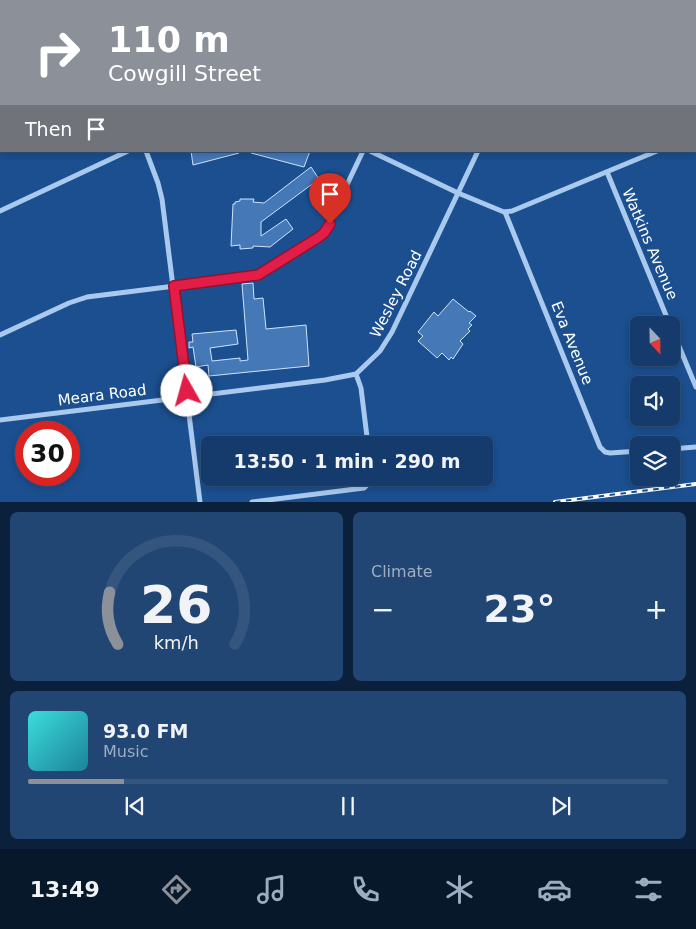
<!DOCTYPE html>
<html lang="en">
<head>
<meta charset="utf-8">
<style>
  body { margin:0; font-family:"DejaVu Sans",sans-serif; background:#214673; color:#f1f3f6; height:100vh; display:flex; flex-direction:column; font-size:19px; white-space:nowrap }
  * { box-sizing:border-box; margin:0 }
  p { font-size:16px; color:#9dadc1 }
  .icon { flex:none; width:28px; height:28px; fill:none; stroke:currentColor; stroke-width:2; stroke-linecap:round; stroke-linejoin:round }
  .map { position:relative; height:502px; overflow:hidden }
  .drawer { display:flex; flex-direction:column; gap:10px; padding:10px; background:#0b203b; flex:1 }
  .drawer>* { flex:none }
  .hud { position:absolute; left:0px; top:0px; width:696px; height:152px; box-shadow:0 2px 8px #0003,0 0 0 1px #33557e; background:#8c9099; color:#fff; overflow:hidden }
  .needle { width:32px; rotate:158deg }
  .fabs { position:absolute; left:630px; top:316px; display:grid; gap:10px }
  .fabs a { display:grid; place-items:center; width:50px; height:50px; border-radius:8px; background:#143b6b; box-shadow:0 2px 8px #0003,0 0 0 1px #33557e; font-size:25px }
  .speed { position:absolute; left:15px; top:421px; display:flex; gap:10px; font-size:25px; font-weight:700; text-align:center }
  .speed>* { display:grid; place-content:center; width:65px; height:65px; border-radius:50%; background:#143b6b; box-shadow:0 2px 8px #0003,0 0 0 1px #33557e; line-height:1 }
  .speed .limit { border:8px solid #d22; background:#fff; color:#111 }
  .pin { position:absolute; display:grid; place-items:center; width:42px; height:42px; color:#fff; margin:-51px -21px; border-radius:50% 50% 50% 0; rotate:-45deg; box-shadow:0 0 5px #0007 }
  .pin .icon { rotate:45deg }
  .me { position:absolute; width:55px; margin:-28px; rotate:353deg; stroke-linejoin:round; filter:drop-shadow(0 0 4px #0008) }
  .turn { display:flex; align-items:center; gap:18px; height:105px; padding:0 25px; font-size:22px }
  .turn .icon { width:65px; height:65px; stroke-width:2.5 }
  .turn b { display:block; font-size:35px; line-height:42px }
  .then { display:flex; align-items:center; height:48px; padding:0 25px; background:#0003; gap:10px; font-size:19px }
  .big { font-size:38px; font-weight:600; line-height:1.1 }
  .drawer .tile { flex:1; display:flex; flex-direction:column; justify-content:center; gap:8px; min-width:0; padding:0 18px; border-radius:8px; background:#214673 }
  .drawer .dial { align-items:center; gap:0 }
  .dial svg { height:130px; overflow:visible; fill:none; stroke:#33557e; stroke-width:7; stroke-linecap:round; text-anchor:middle }
  .dial text { fill:#f1f3f6; stroke:none }
  .song { display:flex; align-items:center; gap:15px }
  .cover { width:60px; height:60px; border-radius:8px; background:linear-gradient(135deg,hsl(180 70% 55%),hsl(190 70% 35%)) }
  .played { height:5px; border-radius:2px; background:linear-gradient(90deg,#8c9099 15%,#33557e 15%) }
  .keys { display:flex; justify-content:space-around; direction:ltr }
  .heat { display:flex; justify-content:space-between; align-items:center; font-size:28px; direction:ltr }
  .drawer .tiles { flex:1; display:grid; gap:10px; grid-template-columns:1fr 1fr }
  .tile:last-child { grid-column:span 2 }
  .trip { position:absolute; left:201px; top:436px; width:292px; height:50px; border-radius:8px; background:#143b6b; box-shadow:0 2px 8px #0003,0 0 0 1px #33557e; font-weight:600; line-height:50px; text-align:center }
  .tabs { display:flex; height:80px; justify-content:space-around; align-items:center; background:#08182b; color:#9dadc1 }
  .tabs .icon { width:35px; height:35px }
  .tabs .selected { color:#8c9099 }
  .tabs b { font-size:22px; color:#f1f3f6 }
  .map>svg:first-child { display:block }
  .building { fill:#4478b7; stroke:#cfe3fa }
  .lines { fill:none; stroke-linecap:round; stroke-linejoin:round }
  .street { stroke:#a9c9ee; stroke-width:5 }
  .primary { stroke:#f0f6ff; stroke-width:10 }
  .rail-casing { stroke:#fff; stroke-width:4 }
  .rail { stroke:#1b4f8f; stroke-width:2; stroke-dasharray:5.5; stroke-linecap:butt }
  .route-casing { stroke:#92132f; stroke-width:12 }
  .route { stroke:#e11d48; stroke-width:9 }
  .labels { text-anchor:middle; stroke-width:5; stroke-linejoin:round; paint-order:stroke }
  .street-label { font-size:15px; fill:#fff; stroke:#1b4f8f }
</style>
</head>
<body>
<div class="map">
<svg width="696" height="502" viewBox="0 0 696 502">
  <rect width="100%" height="100%" fill="#1b4f8f"/>
  <g class="building">
    <polygon points="191,151 238,151 239,153 193,165"/>
    <polygon points="251,151 310,151 304,167 251,153"/>
    <polygon points="311,167 319,179 261,222 261,236 286,219 293,229 270,247 253,246 253,248 240,249 240,245 231,246 233,204 235,204 235,202 240,201 240,199 254,199 253,202 264,203"/>
    <polygon points="253,283 254,299 263,298 266,329 306,325 309,366 209,376 208,365 196,367 193,347 189,348 189,342 193,342 192,334 236,330 238,344 210,348 212,361 240,358 240,361 248,360 242,284"/>
    <polygon points="453,299 469,312 470,311 476,316 469,323 472,325 468,329 470,331 460,341 463,344 453,359 451,357 449,360 442,353 437,358 418,341 423,336 418,332 434,312 438,316"/>
  </g>
  <g class="lines">
    <g class="street">
      <polyline points="75,0 76,1"/>
      <polyline points="300,0 302,1"/>
      <polyline points="184,1 187,0"/>
      <polyline points="435,1 436,0"/>
      <polyline points="0,86 1,86"/>
      <polyline points="695,135 696,135"/>
      <polyline points="146,151 158,183 162,199 200,502"/>
      <polyline points="370,151 458,193 504,212 512,211 657,151"/>
      <polyline points="607,172 670,325"/>
      <polyline points="0,211 128,151"/>
      <polyline points="505,212 600,447 605,452 610,453 639,451"/>
      <polyline points="671,327 696,387"/>
      <polyline points="0,335 69,303 87,297 247,277 263,272 324,233 363,151"/>
      <polyline points="0,420 325,380 356,374"/>
      <polyline points="368,445 361,388 356,374 380,351 392,332 478,151"/>
      <polyline points="671,449 696,447"/>
      <polyline points="252,502 364,488 369,483 371,478"/>
    </g>
    <g class="primary">
      <polyline points="542,0 544,1"/>
      <polyline points="695,97 696,99"/>
    </g>
    <defs>
      <polyline id="rail" points="555,502 696,484"/>
    </defs>
    <use href="#rail" class="rail-casing"/>
    <use href="#rail" class="rail"/>
  </g>
  <g class="lines">
    <defs>
      <polyline id="route" points="187,391 174,286 258,275 319,237 324,233 330,224"/>
    </defs>
    <use href="#route" class="route-casing"/>
    <use href="#route" class="route"/>
  </g>
  <g class="labels">
    <g class="street-label">
      <text transform="translate(650 244) rotate(67)" y="5">Watkins Avenue</text>
      <text transform="translate(396 294) rotate(-63)" y="5">Wesley Road</text>
      <text transform="translate(572 343) rotate(68)" y="5">Eva Avenue</text>
      <text transform="translate(102 395) rotate(-7)" y="5">Meara Road</text>
    </g>
  </g>
</svg>
<div class="fabs">
<a><svg class="needle" viewBox="-14 -14 28 28"><path d="M0-13l5 13h-10z" fill="#e53935"/><path d="M0 13l5-13h-10z" fill="#9dadc1"/></svg></a>
<a><svg class="icon" aria-label="sound" viewBox="0 0 24 24"><path d="M4 9h4l5-4v14l-5-4H4zM17 9q2 3 0 6"/></svg></a>
<a><svg class="icon" aria-label="layers" viewBox="0 0 24 24"><path d="M12 4l9 5-9 5-9-5zM3 14l9 5 9-5"/></svg></a>
</div>
<div class="speed"><div class="limit">30</div></div>
<div class="pin" style="left:330px;top:224px;background:#d93025"><svg class="icon" aria-label="arrive" viewBox="0 0 24 24"><path d="M6 21V4h12l-3 4 3 4H6"/></svg></div>
<svg class="me" style="left:187px;top:391px" viewBox="-20 -20 40 40"><circle r="19" fill="#fff"/><path d="M0-13L10 11 0 6-10 11z" fill="#e11d48"/></svg>
<div class="trip">13:50 · 1 min · 290 m</div>
<div class="hud">
<div class="turn"><svg class="icon" aria-label="right" viewBox="0 0 24 24"><path d="M7 20v-9h11M14 6l5 5-5 5"/></svg><div><b>110 m</b>Cowgill Street</div></div>
<div class="then">Then<svg class="icon" aria-label="arrive" viewBox="0 0 24 24"><path d="M6 21V4h12l-3 4 3 4H6"/></svg></div>
</div>
</div>
<section class="drawer">
<div class="tiles">
<div class="tile dial"><svg viewBox="0 0 100 80">
<path d="M14 69A42 42 0 1 1 86 69"/>
<path d="M14 69A42 42 0 0 1 9 37" stroke="#8c9099"/>
<text x="50" y="56" font-size="32" font-weight="700">26</text>
<text x="50" y="72" font-size="11">km/h</text>
</svg></div>
<div class="tile"><p>Climate</p>
<div class="heat"><a>−</a><b class="big">23°</b><a>+</a></div>
</div>
<div class="tile">
<div class="song"><i class="cover"></i><div><b>93.0 FM</b><p>Music</p></div></div>
<div class="played"></div>
<div class="keys"><svg class="icon" aria-label="previous" viewBox="0 0 24 24"><path d="M18 5L8 12l10 7zM5 5v14"/></svg><svg class="icon" aria-label="pause" viewBox="0 0 24 24"><path d="M8 5v14M16 5v14"/></svg><svg class="icon" aria-label="next" viewBox="0 0 24 24"><path d="M6 5l10 7-10 7zM19 5v14"/></svg></div>
</div>
</div>
</section>
<nav class="tabs">
<b>13:49</b>
<svg class="icon selected" aria-label="directions" viewBox="0 0 24 24"><path d="M12 3l9 9-9 9-9-9zM9 14v-3h6M13 9l2 2-2 2"/></svg>
<svg class="icon" aria-label="music" viewBox="0 0 24 24"><path d="M9 18V5l10-2v13"/><circle cx="6" cy="18" r="3"/><circle cx="16" cy="16" r="3"/></svg>
<svg class="icon" aria-label="phone" viewBox="0 0 24 24"><path d="M5 4h4l2 5-3 2q2 4 5 5l2-3 5 2v4C11 20 4 13 5 4z"/></svg>
<svg class="icon" aria-label="climate" viewBox="0 0 24 24"><path d="M12 3v18M4 7l16 10M4 17L20 7"/></svg>
<svg class="icon" aria-label="car" viewBox="0 0 24 24"><path d="M5 17H2v-5l4-1 3-4h7l3 4 3 1v5h-3M9 17h6M6 11h13"/><circle cx="7" cy="17" r="2"/><circle cx="17" cy="17" r="2"/></svg>
<svg class="icon" aria-label="filters" viewBox="0 0 24 24"><path d="M4 7h16M4 17h16"/><circle cx="9" cy="7" r="2"/><circle cx="15" cy="17" r="2"/></svg>
</nav>
</body>
</html>
